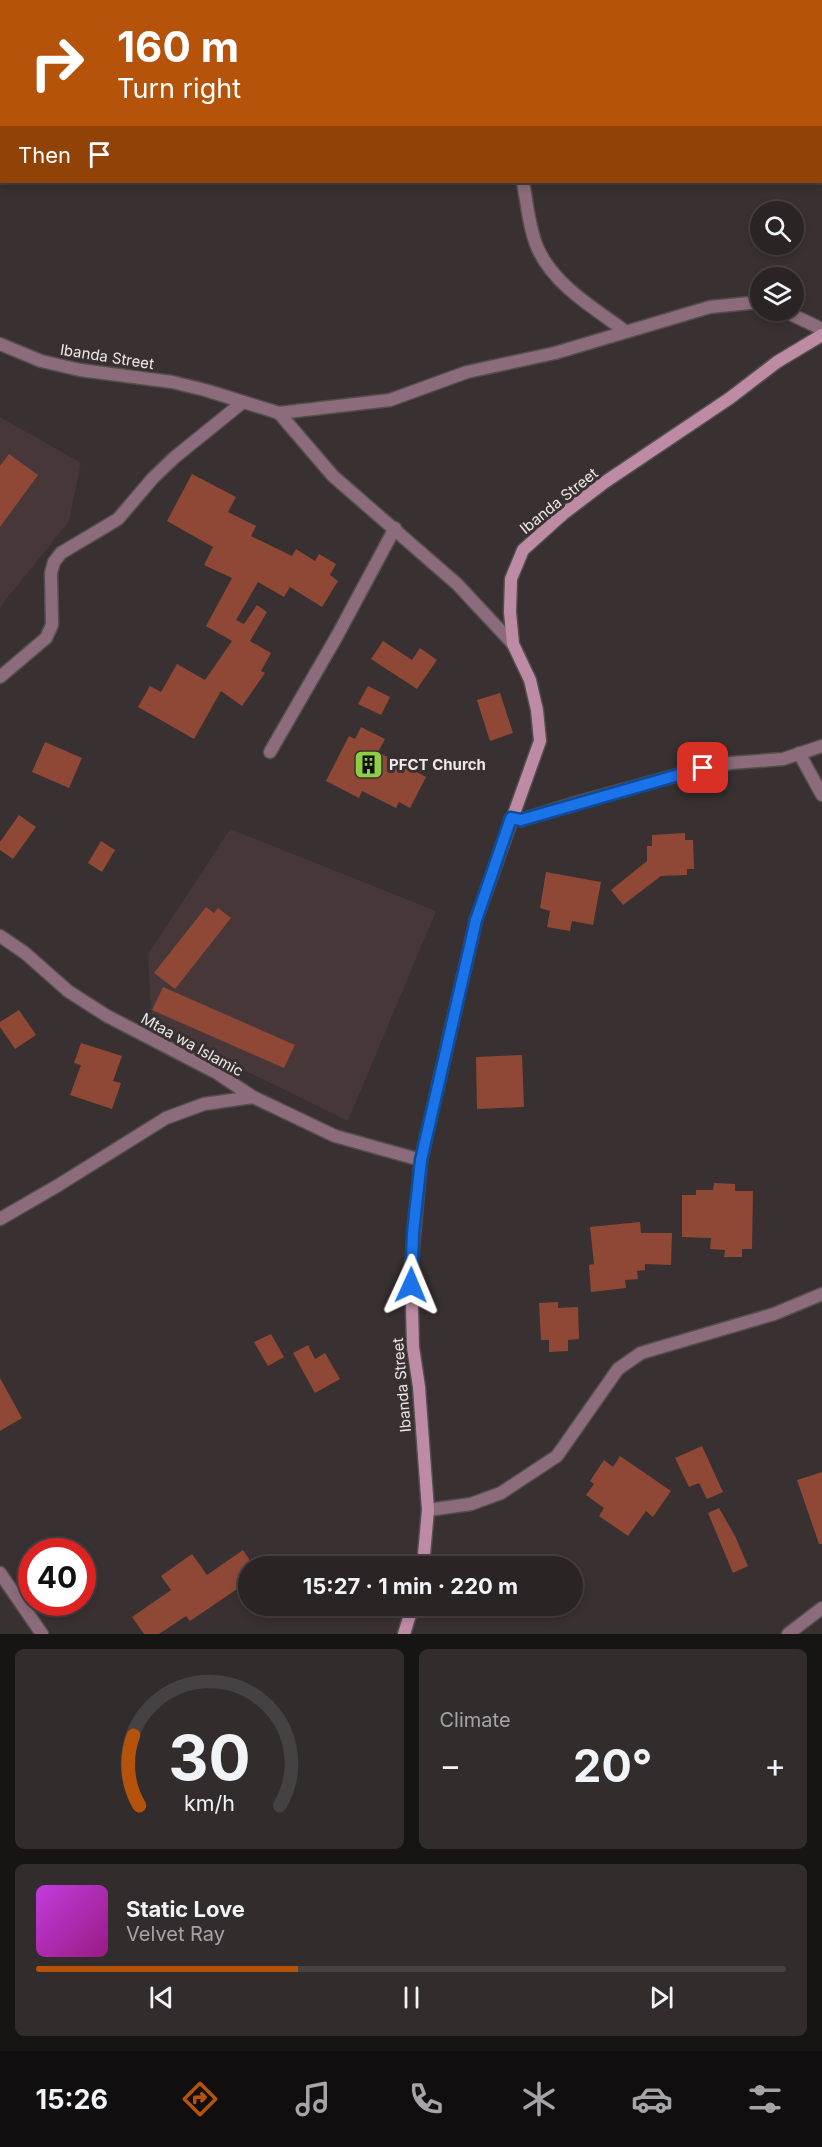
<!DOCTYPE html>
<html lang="en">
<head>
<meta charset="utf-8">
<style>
  body { margin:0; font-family:Inter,sans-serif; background:#322c2d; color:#f1f3f6; height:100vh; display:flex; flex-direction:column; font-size:22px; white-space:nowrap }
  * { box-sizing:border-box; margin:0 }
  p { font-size:20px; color:#a5a4a7 }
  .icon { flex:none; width:33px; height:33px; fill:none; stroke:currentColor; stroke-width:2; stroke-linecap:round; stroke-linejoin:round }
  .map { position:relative; height:1634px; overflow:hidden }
  .panel { display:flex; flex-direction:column; gap:15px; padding:15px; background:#171414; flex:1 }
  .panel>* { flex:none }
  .hud { position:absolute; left:0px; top:0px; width:822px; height:183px; box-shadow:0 3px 9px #0003,0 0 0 2px #464142; background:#b45309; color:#fff; overflow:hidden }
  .fabs { position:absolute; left:750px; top:201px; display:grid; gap:12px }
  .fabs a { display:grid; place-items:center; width:54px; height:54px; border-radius:50%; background:#2a2425; box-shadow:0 3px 9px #0003,0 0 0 2px #464142; font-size:30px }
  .speed { position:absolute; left:18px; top:1538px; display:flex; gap:12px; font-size:30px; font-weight:700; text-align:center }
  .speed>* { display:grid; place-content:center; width:78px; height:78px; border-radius:50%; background:#2a2425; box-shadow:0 3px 9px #0003,0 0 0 2px #464142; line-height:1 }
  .speed .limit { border:9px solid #d22; background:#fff; color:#111 }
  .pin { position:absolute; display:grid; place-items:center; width:51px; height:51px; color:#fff; margin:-26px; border-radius:12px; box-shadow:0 3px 9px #0006 }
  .me { position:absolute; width:66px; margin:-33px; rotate:1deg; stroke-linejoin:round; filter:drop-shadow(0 0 4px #0008) }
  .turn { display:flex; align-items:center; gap:21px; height:126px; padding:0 18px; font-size:27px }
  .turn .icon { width:78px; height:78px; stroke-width:2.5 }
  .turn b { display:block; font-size:42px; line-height:51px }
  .then { display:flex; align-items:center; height:57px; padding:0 18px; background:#0003; gap:12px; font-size:22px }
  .big { font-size:45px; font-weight:700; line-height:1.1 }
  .panel .tile { flex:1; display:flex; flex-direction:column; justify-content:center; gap:9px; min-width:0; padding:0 21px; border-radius:9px; background:#322c2d }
  .panel .dial { align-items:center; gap:0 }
  .dial svg { height:156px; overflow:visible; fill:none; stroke:#464142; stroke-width:7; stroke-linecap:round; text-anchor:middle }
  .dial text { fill:#f1f3f6; stroke:none }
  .song { display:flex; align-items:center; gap:18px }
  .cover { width:72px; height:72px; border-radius:9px; background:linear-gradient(135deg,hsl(290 70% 55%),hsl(310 70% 35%)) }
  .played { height:6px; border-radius:3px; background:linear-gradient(90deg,#b45309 35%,#464142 35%) }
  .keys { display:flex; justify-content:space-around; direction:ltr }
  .heat { display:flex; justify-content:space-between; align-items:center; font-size:33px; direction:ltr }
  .panel .tiles { flex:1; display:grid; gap:15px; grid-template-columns:1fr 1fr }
  .tile:last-child { grid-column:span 2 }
  .trip { position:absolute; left:238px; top:1556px; width:345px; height:60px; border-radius:30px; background:#2a2425; box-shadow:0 3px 9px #0003,0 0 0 2px #464142; font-weight:700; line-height:60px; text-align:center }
  .tabs { display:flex; height:96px; justify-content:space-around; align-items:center; background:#110e0f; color:#a5a4a7 }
  .tabs .icon { width:42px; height:42px }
  .tabs .current { color:#b45309 }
  .tabs b { font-size:27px; color:#f1f3f6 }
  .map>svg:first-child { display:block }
  .built { fill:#473739 }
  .building { fill:#904836 }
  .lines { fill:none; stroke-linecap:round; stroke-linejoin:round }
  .street-casing { stroke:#554e4e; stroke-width:15 }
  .secondary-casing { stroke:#554e4e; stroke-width:15 }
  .street { stroke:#8c6c7c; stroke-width:12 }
  .secondary { stroke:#be8ba5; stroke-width:12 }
  .route-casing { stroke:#114b97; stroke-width:15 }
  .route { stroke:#1a73e8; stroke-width:10 }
  .labels { text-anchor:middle; stroke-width:6; stroke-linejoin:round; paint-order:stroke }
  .street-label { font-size:15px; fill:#eee9e9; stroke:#383031 }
  .poi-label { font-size:15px; font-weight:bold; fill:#eee9e9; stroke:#383031; text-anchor:start }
</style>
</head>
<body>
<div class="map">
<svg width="822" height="1634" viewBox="0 0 822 1634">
  <rect width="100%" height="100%" fill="#383031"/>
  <g class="built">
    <polygon points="0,417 81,463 69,521 0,607"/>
    <polygon points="230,829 436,911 348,1121 152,1025 148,954"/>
  </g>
  <g class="building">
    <polygon points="9,454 38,475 0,527 0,466"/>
    <polygon points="192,474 236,497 228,512 256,526 251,536 292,556 296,549 315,561 319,554 336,564 330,575 338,581 322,607 290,587 284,597 258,582 236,620 244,624 257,605 267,612 250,641 271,653 261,671 265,673 242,706 221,691 194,739 138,707 150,686 161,692 177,664 205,680 232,641 206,626 232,578 204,565 213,547 167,521"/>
    <polygon points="383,641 412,660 420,648 437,660 417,689 371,659"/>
    <polygon points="368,686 390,697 381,715 358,704"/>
    <polygon points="500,693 513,733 490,741 477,700"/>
    <polygon points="361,727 385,739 378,752 426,777 410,808 399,802 396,808 362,791 359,798 326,781 349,736 355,739"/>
    <polygon points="45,742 82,758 69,788 32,772"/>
    <polygon points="19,815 36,827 13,859 0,850 0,842"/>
    <polygon points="685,833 685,840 693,840 694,869 687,869 687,875 661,876 623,905 611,890 647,861 647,846 652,846 652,835"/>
    <polygon points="101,841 115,850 102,872 88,863"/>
    <polygon points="546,872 601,882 593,925 572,921 570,931 547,927 550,911 540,908"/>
    <polygon points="206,907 214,913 218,908 231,918 175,989 154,973"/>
    <polygon points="163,987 295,1045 284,1068 152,1010"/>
    <polygon points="19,1010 36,1035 15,1049 0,1027 0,1022"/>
    <polygon points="81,1043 122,1056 113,1081 121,1083 112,1109 70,1095 81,1065 74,1063"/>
    <polygon points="522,1055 524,1107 477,1109 476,1057"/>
    <polygon points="714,1183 735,1184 735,1191 753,1191 752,1249 742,1249 742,1257 724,1257 725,1250 710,1249 711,1238 682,1237 682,1195 696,1195 696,1190 713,1190"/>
    <polygon points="640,1222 641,1233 672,1233 671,1265 645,1264 645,1270 637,1271 638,1279 625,1280 626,1288 591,1292 589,1265 594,1264 590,1227"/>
    <polygon points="558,1302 558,1308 578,1307 579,1339 568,1340 568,1351 549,1352 549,1340 541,1340 539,1303"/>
    <polygon points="271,1334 284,1357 268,1366 254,1342"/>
    <polygon points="308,1345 315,1359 325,1353 340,1379 315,1393 293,1353"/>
    <polygon points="0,1378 22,1418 0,1431"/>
    <polygon points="702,1446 723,1492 707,1499 699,1483 689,1487 675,1458"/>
    <polygon points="620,1456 671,1491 653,1517 646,1511 628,1536 599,1516 604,1508 586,1495 594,1484 590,1481 604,1460 613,1467"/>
    <polygon points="822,1472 822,1544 819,1544 797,1480"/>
    <polygon points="719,1508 735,1536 748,1566 733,1573 708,1513"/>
    <polygon points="243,1550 249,1559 249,1581 190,1621 186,1616 159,1634 144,1634 132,1617 171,1590 161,1576 192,1554 207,1575"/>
  </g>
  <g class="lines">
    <defs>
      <g id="street">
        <polyline points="474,0 475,2"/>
        <polyline points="821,0 822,0"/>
        <polyline points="679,2 687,0"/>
        <path d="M523 182C527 203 529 229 538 249 554 285 594 308 625 331"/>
        <polyline points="782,310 822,329"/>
        <polyline points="0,344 41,361 80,370 172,382 205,390 279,413 390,400 467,372 555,353 710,307 760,302"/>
        <polyline points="279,413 333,476 457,584 513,644"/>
        <polyline points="0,677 46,638 52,625 51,573 54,562 61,553 118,519 153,478 175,457 243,402"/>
        <polyline points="270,752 337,636 395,528"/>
        <polyline points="799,753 822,795"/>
        <polyline points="511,818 521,820 579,802 703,768 731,763 783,759 822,746"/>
        <polyline points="0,936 25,953 68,991 107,1016 217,1073 253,1097 335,1136 421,1160"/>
        <polyline points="0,1219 57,1186 166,1118 204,1104 253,1097"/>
        <polyline points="428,1510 471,1504 501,1493 557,1456 618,1369 641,1353 774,1314 822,1294"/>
        <polyline points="0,1573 42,1634"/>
        <polyline points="788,1634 822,1608"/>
      </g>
      <g id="secondary">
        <polyline points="423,1566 428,1510 419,1387 413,1347 411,1268 421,1160 476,920 540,741 537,710 530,680 513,644 510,612 511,579 523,550 563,514 605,482 730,398 777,362 822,335"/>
        <polyline points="404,1634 413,1605"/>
      </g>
    </defs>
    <use href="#street" class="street-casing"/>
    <use href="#secondary" class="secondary-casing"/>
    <use href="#street" class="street"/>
    <use href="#secondary" class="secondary"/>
  </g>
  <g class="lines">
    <defs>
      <polyline id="route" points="411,1285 413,1233 421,1160 476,920 511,818 521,820 703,768"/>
    </defs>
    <use href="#route" class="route-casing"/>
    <use href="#route" class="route"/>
  </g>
  <defs>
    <symbol id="building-square" viewBox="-11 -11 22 22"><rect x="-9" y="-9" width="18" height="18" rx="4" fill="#8dce44" stroke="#383031"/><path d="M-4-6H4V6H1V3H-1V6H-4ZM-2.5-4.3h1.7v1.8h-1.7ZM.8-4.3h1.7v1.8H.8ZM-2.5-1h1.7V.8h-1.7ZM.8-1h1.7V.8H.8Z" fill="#111"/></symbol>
  </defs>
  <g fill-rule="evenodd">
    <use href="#building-square" x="352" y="748" width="33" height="33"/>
  </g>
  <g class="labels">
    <g class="street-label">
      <text transform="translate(107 357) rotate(9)" y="5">Ibanda Street</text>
      <text transform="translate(559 501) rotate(-39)" y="5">Ibanda Street</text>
      <text transform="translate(192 1045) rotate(29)" y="5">Mtaa wa Islamic</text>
      <text transform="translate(402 1385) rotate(-95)" y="5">Ibanda Street</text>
    </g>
    <g class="poi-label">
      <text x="389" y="770">PFCT Church</text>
    </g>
  </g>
</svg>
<div class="fabs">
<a><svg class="icon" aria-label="search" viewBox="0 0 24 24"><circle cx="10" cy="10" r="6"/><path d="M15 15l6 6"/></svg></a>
<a><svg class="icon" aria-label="layers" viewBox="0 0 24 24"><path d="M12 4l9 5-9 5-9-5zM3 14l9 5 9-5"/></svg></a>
</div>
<div class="speed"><div class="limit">40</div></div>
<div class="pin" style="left:703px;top:768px;background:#d93025"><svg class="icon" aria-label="arrive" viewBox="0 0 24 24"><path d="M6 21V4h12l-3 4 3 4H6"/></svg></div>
<svg class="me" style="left:411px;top:1285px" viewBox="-20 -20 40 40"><path d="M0-17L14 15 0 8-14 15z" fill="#1a73e8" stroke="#fff" stroke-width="4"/></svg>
<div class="trip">15:27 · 1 min · 220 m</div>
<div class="hud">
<div class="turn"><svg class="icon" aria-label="right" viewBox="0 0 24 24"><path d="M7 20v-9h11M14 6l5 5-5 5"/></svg><div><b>160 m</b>Turn right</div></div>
<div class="then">Then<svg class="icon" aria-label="arrive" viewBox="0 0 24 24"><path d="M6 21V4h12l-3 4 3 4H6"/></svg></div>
</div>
</div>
<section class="panel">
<div class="tiles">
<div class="tile dial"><svg viewBox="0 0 100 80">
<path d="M14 69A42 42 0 1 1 86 69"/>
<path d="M14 69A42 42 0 0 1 11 33" stroke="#b45309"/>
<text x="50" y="56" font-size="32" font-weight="700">30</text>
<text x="50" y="72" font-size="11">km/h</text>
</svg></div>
<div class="tile"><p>Climate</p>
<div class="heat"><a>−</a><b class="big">20°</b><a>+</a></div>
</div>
<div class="tile">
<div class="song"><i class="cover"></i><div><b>Static Love</b><p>Velvet Ray</p></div></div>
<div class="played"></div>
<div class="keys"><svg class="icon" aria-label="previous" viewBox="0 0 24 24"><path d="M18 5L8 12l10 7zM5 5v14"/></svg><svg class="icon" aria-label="pause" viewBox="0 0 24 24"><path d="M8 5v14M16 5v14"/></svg><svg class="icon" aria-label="next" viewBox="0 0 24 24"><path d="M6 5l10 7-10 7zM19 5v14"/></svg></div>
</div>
</div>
</section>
<nav class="tabs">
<b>15:26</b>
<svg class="icon current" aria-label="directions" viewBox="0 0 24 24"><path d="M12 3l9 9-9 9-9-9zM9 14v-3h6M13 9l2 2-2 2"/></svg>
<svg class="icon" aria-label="music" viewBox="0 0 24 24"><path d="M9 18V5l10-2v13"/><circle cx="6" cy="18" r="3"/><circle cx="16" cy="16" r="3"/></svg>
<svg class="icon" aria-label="phone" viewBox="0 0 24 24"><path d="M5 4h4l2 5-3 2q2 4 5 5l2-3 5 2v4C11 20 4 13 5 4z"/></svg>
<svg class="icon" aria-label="climate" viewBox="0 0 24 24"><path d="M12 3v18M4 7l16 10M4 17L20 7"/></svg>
<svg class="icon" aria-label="car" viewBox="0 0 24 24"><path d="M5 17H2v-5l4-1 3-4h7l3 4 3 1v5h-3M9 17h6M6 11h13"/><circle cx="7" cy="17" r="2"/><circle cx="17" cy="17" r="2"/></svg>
<svg class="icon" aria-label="filters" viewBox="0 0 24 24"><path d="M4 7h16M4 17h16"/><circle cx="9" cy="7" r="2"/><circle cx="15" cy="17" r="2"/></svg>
</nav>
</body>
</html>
